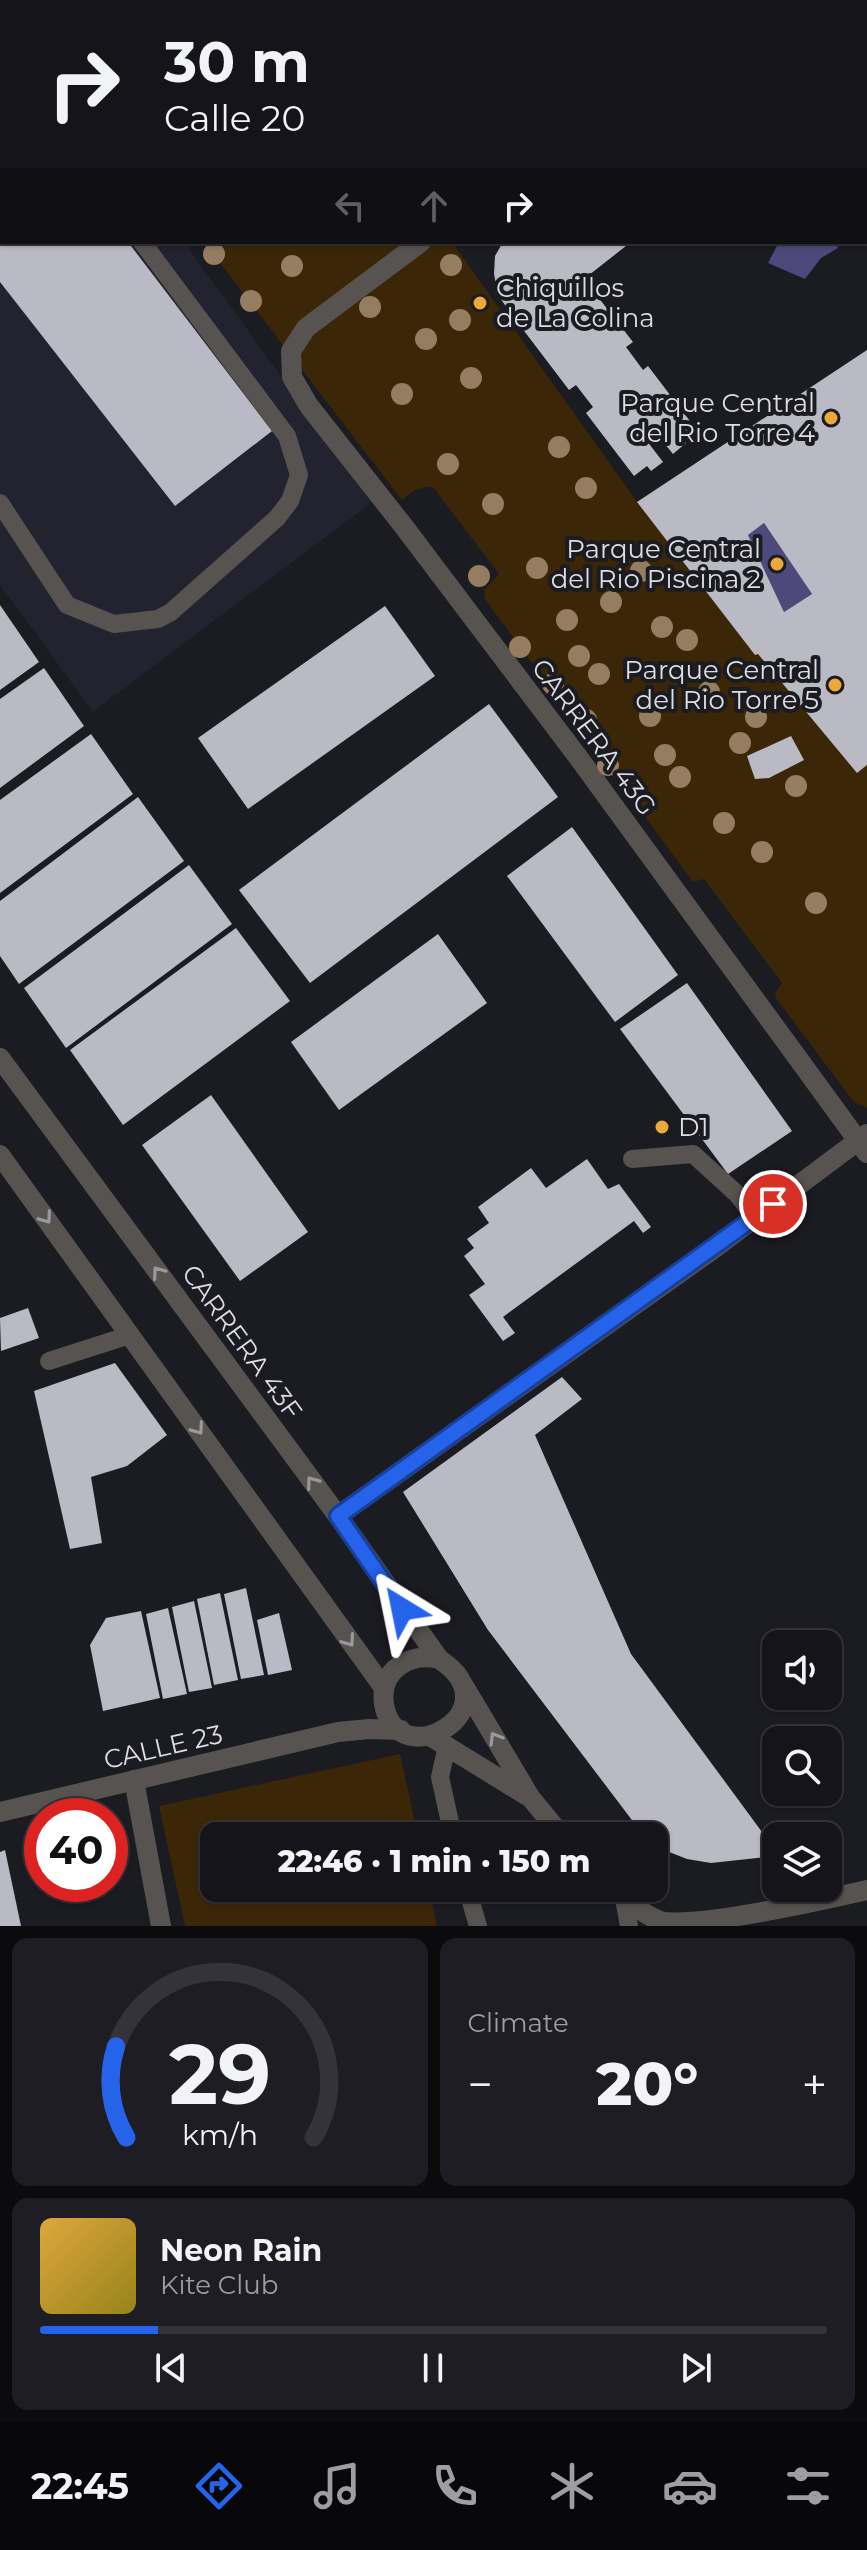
<!DOCTYPE html>
<html lang="en">
<head>
<meta charset="utf-8">
<style>
  body { margin:0; font-family:Montserrat,sans-serif; background:#1d1d23; color:#f1f3f6; height:100vh; display:flex; flex-direction:column; font-size:30px; white-space:nowrap }
  * { box-sizing:border-box; margin:0 }
  p { font-size:26px; color:#9d9ea2 }
  .icon { flex:none; width:44px; height:44px; fill:none; stroke:currentColor; stroke-width:2; stroke-linecap:round; stroke-linejoin:round }
  .map { position:relative; height:1926px; overflow:hidden }
  .details { display:flex; flex-direction:column; gap:12px; padding:12px; background:#0b0b0e; flex:1 }
  .details>* { flex:none }
  .banner { position:absolute; left:0px; top:0px; width:868px; height:244px; box-shadow:0 2px 6px #0004,0 0 0 2px #333339; background:#14141a; color:#f1f3f6; overflow:hidden }
  .controls { position:absolute; left:762px; top:1630px; display:grid; gap:16px }
  .controls a { display:grid; place-items:center; width:80px; height:80px; border-radius:16px; background:#14141a; box-shadow:0 2px 6px #0004,0 0 0 2px #333339; font-size:40px }
  .speed { position:absolute; left:24px; top:1798px; display:flex; gap:16px; font-size:40px; font-weight:700; text-align:center }
  .speed>* { display:grid; place-content:center; width:104px; height:104px; border-radius:50%; background:#14141a; box-shadow:0 2px 6px #0004,0 0 0 2px #333339; line-height:1 }
  .speed .limit { border:12px solid #d22; background:#fff; color:#111 }
  .pin { position:absolute; display:grid; place-items:center; width:68px; height:68px; color:#fff; margin:-34px; border:4px solid #fff; border-radius:50%; box-shadow:0 2px 8px #0007 }
  .me { position:absolute; width:88px; margin:-44px; rotate:325deg; stroke-linejoin:round; filter:drop-shadow(0 0 6px #0008) }
  .turn { display:flex; align-items:center; gap:28px; height:168px; padding:0 32px; font-size:36px }
  .turn .icon { width:104px; height:104px; stroke-width:2.5 }
  .turn b { display:block; font-size:56px; line-height:68px }
  .lanes { display:flex; align-items:center; height:76px; padding:0 32px; background:#0003; justify-content:center; gap:40px; direction:ltr }
  .lanes .off { opacity:.35 }
  .big { font-size:60px; font-weight:800; line-height:1.1 }
  .details .tile { flex:1; display:flex; flex-direction:column; justify-content:center; gap:12px; min-width:0; padding:0 28px; border-radius:16px; background:#1d1d23 }
  .details .dial { align-items:center; gap:0 }
  .dial svg { height:208px; overflow:visible; fill:none; stroke:#333339; stroke-width:7; stroke-linecap:round; text-anchor:middle }
  .dial text { fill:#f1f3f6; stroke:none }
  .song { display:flex; align-items:center; gap:24px }
  .cover { width:96px; height:96px; border-radius:12px; background:linear-gradient(135deg,hsl(40 70% 55%),hsl(50 70% 35%)) }
  .played { height:8px; border-radius:4px; background:linear-gradient(90deg,#2563eb 15%,#333339 15%) }
  .keys { display:flex; justify-content:space-around; direction:ltr }
  .heat { display:flex; justify-content:space-between; align-items:center; font-size:44px; direction:ltr }
  .details .tiles { flex:1; display:grid; gap:12px; grid-template-columns:1fr 1fr }
  .tile:last-child { grid-column:span 2 }
  .trip { position:absolute; left:200px; top:1822px; width:468px; height:80px; border-radius:16px; background:#14141a; box-shadow:0 2px 6px #0004,0 0 0 2px #333339; font-weight:800; line-height:80px; text-align:center }
  .dock { display:flex; height:128px; justify-content:space-around; align-items:center; background:#08080a; color:#9d9ea2 }
  .dock .icon { width:56px; height:56px }
  .dock .on { color:#2563eb }
  .dock b { font-size:36px; color:#f1f3f6 }
  .map>svg:first-child { display:block }
  .built { fill:#23222f }
  .green { fill:#3b2708 }
  .water { fill:#4d497a }
  .building { fill:#babac5; fill-rule:evenodd }
  .lines { fill:none; stroke-linecap:round; stroke-linejoin:round }
  .service { stroke:#565350; stroke-width:18 }
  .minor { stroke:#565350; stroke-width:20 }
  .tertiary { stroke:#565350; stroke-width:20 }
  .tree { fill:#947d60 }
  .oneway { stroke:#9a989a }
  .route-casing { stroke:#184099; stroke-width:20 }
  .route { stroke:#2563eb; stroke-width:14 }
  .poi-dot { fill:#eda83b; stroke:#1b1b22; stroke-width:3 }
  .labels { text-anchor:middle; stroke-width:8; stroke-linejoin:round; paint-order:stroke }
  .poi-label { font-size:26px; fill:#dddde3; stroke:#1b1b22; text-anchor:end }
  .street-label { font-size:26px; fill:#dddde3; stroke:#1b1b22 }
</style>
</head>
<body>
<div class="map">
<svg width="867" height="1926" viewBox="0 0 867 1926">
  <rect width="100%" height="100%" fill="#1b1b22"/>
  <polygon class="built" points="0,0 11,2 2,2 2,242 184,242 372,502 93,712 0,585"/>
  <g class="green">
    <polygon points="17,0 271,0 273,2 19,2"/>
    <path d="M204 242H452L637 502 755 655 758 654 857 772 867 765V1108L853 1101 776 998 775 993 782 983 704 879 693 882 485 599 484 590 499 574 433 487C420 485 412 492 402 500Z"/>
    <polygon points="400,1754 418,1836 214,1836 214,1888 429,1888 437,1926 185,1926 159,1806"/>
  </g>
  <g class="water">
    <polygon points="779,242 836,242 838,248 821,258 805,279 768,263"/>
    <polygon points="764,523 812,594 784,612 748,535"/>
  </g>
  <g class="building">
    <polygon points="0,242 128,242 272,431 175,506 0,282"/>
    <polygon points="503,242 631,242 584,279 633,342 626,347 643,370 648,366 696,429 682,440 686,443 673,454 660,438 650,445 663,462 651,471 647,466 634,476 586,413 593,407 576,385 569,390 512,315 498,295 494,274 495,256"/>
    <path d="M867 350V765L857 773 758 654 755 655 637 502ZM764 523 812 594 784 612 748 535Z"/>
    <polygon points="0,605 39,662 0,690"/>
    <polygon points="385,606 435,676 248,809 198,738"/>
    <polygon points="44,668 84,726 0,788 0,699"/>
    <polygon points="489,704 558,797 310,983 239,890"/>
    <polygon points="91,734 133,794 0,893 0,800"/>
    <polygon points="791,736 804,760 769,778 755,779 747,756"/>
    <polygon points="138,797 184,861 19,984 0,956 0,901"/>
    <polygon points="572,827 678,975 615,1022 507,876"/>
    <polygon points="189,865 232,924 66,1048 24,988"/>
    <polygon points="236,928 290,1001 123,1125 70,1050"/>
    <polygon points="438,934 487,1003 339,1110 291,1042"/>
    <polygon points="687,983 792,1131 728,1174 620,1029"/>
    <polygon points="211,1095 308,1232 240,1281 142,1145"/>
    <polygon points="587,1159 608,1189 619,1184 651,1227 643,1233 634,1221 503,1317 515,1333 503,1341 469,1295 485,1284 464,1256 474,1248 467,1239 489,1223 478,1207 531,1168 546,1188"/>
    <polygon points="28,1308 39,1338 1,1351 0,1318"/>
    <polygon points="115,1363 167,1435 127,1466 91,1477 102,1543 70,1549 34,1391"/>
    <polygon points="562,1377 582,1399 535,1435 631,1654 776,1851 776,1856 711,1863 687,1859 664,1850 654,1844 654,1836 644,1836 488,1630 403,1492"/>
    <polygon points="246,1588 264,1675 241,1679 224,1594"/>
    <polygon points="220,1593 238,1680 214,1685 197,1599"/>
    <polygon points="194,1601 212,1688 189,1692 172,1607"/>
    <polygon points="168,1608 187,1694 163,1699 146,1614"/>
    <polygon points="141,1611 160,1698 103,1711 90,1645 106,1618"/>
    <polygon points="279,1613 292,1670 268,1675 257,1620"/>
    <polygon points="5,1850 21,1926 0,1926 0,1852"/>
  </g>
  <g class="lines">
    <g class="service">
      <polyline points="0,42 2,44"/>
      <polyline points="0,503 67,605 114,624 158,619 171,612 277,518 290,501 299,475 287,436 142,242"/>
      <polyline points="632,1159 693,1154 737,1194 755,1217"/>
      <polyline points="49,1361 130,1335"/>
      <polyline points="447,1746 440,1777 453,1836"/>
      <polyline points="467,1888 478,1926"/>
      <polyline points="624,1899 629,1926"/>
    </g>
    <g class="minor">
      <polyline points="740,2 743,0"/>
      <polyline points="421,242 306,328 291,351 292,377 309,406 405,528 578,757 867,1153"/>
      <polyline points="338,1516 716,1247 867,1134"/>
      <polyline points="134,1780 161,1926"/>
    </g>
    <g class="tertiary">
      <path d="M0 1058 338 1516 439 1659C517 1710 396 1778 384 1704 379 1670 410 1652 439 1659"/>
      <polyline points="0,1155 384,1688"/>
      <polyline points="464,1686 530,1797 562,1836"/>
      <polyline points="430,1736 526,1795"/>
      <polyline points="0,1812 338,1732 369,1729 401,1730"/>
      <path d="M612 1888C624 1899 648 1918 664 1922 708 1926 819 1901 867 1890"/>
    </g>
  </g>
  <g class="tree">
    <circle cx="214" cy="254" r="11"/>
    <circle cx="451" cy="265" r="11"/>
    <circle cx="292" cy="266" r="11"/>
    <circle cx="251" cy="301" r="11"/>
    <circle cx="370" cy="307" r="11"/>
    <circle cx="460" cy="320" r="11"/>
    <circle cx="426" cy="339" r="11"/>
    <circle cx="471" cy="378" r="11"/>
    <circle cx="402" cy="394" r="11"/>
    <circle cx="559" cy="447" r="11"/>
    <circle cx="448" cy="464" r="11"/>
    <circle cx="586" cy="488" r="11"/>
    <circle cx="493" cy="504" r="11"/>
    <circle cx="537" cy="568" r="11"/>
    <circle cx="641" cy="571" r="11"/>
    <circle cx="479" cy="576" r="11"/>
    <circle cx="611" cy="602" r="11"/>
    <circle cx="567" cy="620" r="11"/>
    <circle cx="662" cy="627" r="11"/>
    <circle cx="687" cy="640" r="11"/>
    <circle cx="520" cy="647" r="11"/>
    <circle cx="579" cy="656" r="11"/>
    <circle cx="599" cy="674" r="11"/>
    <circle cx="553" cy="684" r="11"/>
    <circle cx="709" cy="692" r="11"/>
    <circle cx="650" cy="716" r="11"/>
    <circle cx="756" cy="717" r="11"/>
    <circle cx="586" cy="720" r="11"/>
    <circle cx="740" cy="743" r="11"/>
    <circle cx="665" cy="755" r="11"/>
    <circle cx="608" cy="765" r="11"/>
    <circle cx="680" cy="777" r="11"/>
    <circle cx="796" cy="786" r="11"/>
    <circle cx="724" cy="823" r="11"/>
    <circle cx="762" cy="852" r="11"/>
    <circle cx="816" cy="903" r="11"/>
  </g>
  <defs><path id="oneway-chevron" d="M-2-3.5L2.5 0L-2 3.5" fill="none" stroke-width="1.6" stroke-linecap="round" stroke-linejoin="round" transform="scale(2)"/></defs>
  <g class="oneway">
    <use href="#oneway-chevron" transform="translate(46 1218) rotate(54)"/>
    <use href="#oneway-chevron" transform="translate(158 1272) rotate(-126)"/>
    <use href="#oneway-chevron" transform="translate(198 1429) rotate(54)"/>
    <use href="#oneway-chevron" transform="translate(312 1482) rotate(-126)"/>
    <use href="#oneway-chevron" transform="translate(349 1641) rotate(55)"/>
    <use href="#oneway-chevron" transform="translate(495 1738) rotate(-121)"/>
  </g>
  <g class="lines">
    <defs>
      <polyline id="route" points="402,1609 338,1516 773,1204"/>
    </defs>
    <use href="#route" class="route-casing"/>
    <use href="#route" class="route"/>
  </g>
  <g class="poi-dot">
    <circle cx="480" cy="303" r="8"/>
    <circle cx="831" cy="418" r="8"/>
    <circle cx="777" cy="564" r="8"/>
    <circle cx="835" cy="685" r="8"/>
    <circle cx="662" cy="1127" r="8"/>
  </g>
  <g class="labels">
    <g class="poi-label">
      <text x="496" y="297" text-anchor="start">Chiquillos<tspan x="496" dy="30">de La Colina</tspan></text>
      <text x="815" y="412">Parque Central<tspan x="815" dy="30">del Rio Torre 4</tspan></text>
      <text x="761" y="558">Parque Central<tspan x="761" dy="30">del Rio Piscina 2</tspan></text>
      <text x="819" y="679">Parque Central<tspan x="819" dy="30">del Rio Torre 5</tspan></text>
      <text x="678" y="1136" text-anchor="start">D1</text>
    </g>
    <g class="street-label">
      <text transform="translate(594 737) rotate(53)" y="9">CARRERA 43G</text>
      <text transform="translate(242 1342) rotate(54)" y="9">CARRERA 43F</text>
      <text transform="translate(163 1747) rotate(-13)" y="9">CALLE 23</text>
    </g>
  </g>
</svg>
<div class="controls">
<a><svg class="icon" aria-label="sound" viewBox="0 0 24 24"><path d="M4 9h4l5-4v14l-5-4H4zM17 9q2 3 0 6"/></svg></a>
<a><svg class="icon" aria-label="search" viewBox="0 0 24 24"><circle cx="10" cy="10" r="6"/><path d="M15 15l6 6"/></svg></a>
<a><svg class="icon" aria-label="layers" viewBox="0 0 24 24"><path d="M12 4l9 5-9 5-9-5zM3 14l9 5 9-5"/></svg></a>
</div>
<div class="speed"><div class="limit">40</div></div>
<div class="pin" style="left:773px;top:1204px;background:#d93025"><svg class="icon" aria-label="arrive" viewBox="0 0 24 24"><path d="M6 21V4h12l-3 4 3 4H6"/></svg></div>
<svg class="me" style="left:402px;top:1609px" viewBox="-20 -20 40 40"><path d="M0-17L14 15 0 8-14 15z" fill="#2563eb" stroke="#fff" stroke-width="4"/></svg>
<div class="trip">22:46 · 1 min · 150 m</div>
<div class="banner">
<div class="turn"><svg class="icon" aria-label="right" viewBox="0 0 24 24"><path d="M7 20v-9h11M14 6l5 5-5 5"/></svg><div><b>30 m</b>Calle 20</div></div>
<div class="lanes"><svg class="icon off" aria-label="left" viewBox="0 0 24 24"><path d="M17 20v-9H6M10 6l-5 5 5 5"/></svg><svg class="icon off" aria-label="ahead" viewBox="0 0 24 24"><path d="M12 20V5M6 11l6-6 6 6"/></svg><svg class="icon" aria-label="right" viewBox="0 0 24 24"><path d="M7 20v-9h11M14 6l5 5-5 5"/></svg></div>
</div>
</div>
<section class="details">
<div class="tiles">
<div class="tile dial"><svg viewBox="0 0 100 80">
<path d="M14 69A42 42 0 1 1 86 69"/>
<path d="M14 69A42 42 0 0 1 10 34" stroke="#2563eb"/>
<text x="50" y="56" font-size="32" font-weight="700">29</text>
<text x="50" y="72" font-size="11">km/h</text>
</svg></div>
<div class="tile"><p>Climate</p>
<div class="heat"><a>−</a><b class="big">20°</b><a>+</a></div>
</div>
<div class="tile">
<div class="song"><i class="cover"></i><div><b>Neon Rain</b><p>Kite Club</p></div></div>
<div class="played"></div>
<div class="keys"><svg class="icon" aria-label="previous" viewBox="0 0 24 24"><path d="M18 5L8 12l10 7zM5 5v14"/></svg><svg class="icon" aria-label="pause" viewBox="0 0 24 24"><path d="M8 5v14M16 5v14"/></svg><svg class="icon" aria-label="next" viewBox="0 0 24 24"><path d="M6 5l10 7-10 7zM19 5v14"/></svg></div>
</div>
</div>
</section>
<nav class="dock">
<b>22:45</b>
<svg class="icon on" aria-label="directions" viewBox="0 0 24 24"><path d="M12 3l9 9-9 9-9-9zM9 14v-3h6M13 9l2 2-2 2"/></svg>
<svg class="icon" aria-label="music" viewBox="0 0 24 24"><path d="M9 18V5l10-2v13"/><circle cx="6" cy="18" r="3"/><circle cx="16" cy="16" r="3"/></svg>
<svg class="icon" aria-label="phone" viewBox="0 0 24 24"><path d="M5 4h4l2 5-3 2q2 4 5 5l2-3 5 2v4C11 20 4 13 5 4z"/></svg>
<svg class="icon" aria-label="climate" viewBox="0 0 24 24"><path d="M12 3v18M4 7l16 10M4 17L20 7"/></svg>
<svg class="icon" aria-label="car" viewBox="0 0 24 24"><path d="M5 17H2v-5l4-1 3-4h7l3 4 3 1v5h-3M9 17h6M6 11h13"/><circle cx="7" cy="17" r="2"/><circle cx="17" cy="17" r="2"/></svg>
<svg class="icon" aria-label="filters" viewBox="0 0 24 24"><path d="M4 7h16M4 17h16"/><circle cx="9" cy="7" r="2"/><circle cx="15" cy="17" r="2"/></svg>
</nav>
</body>
</html>
